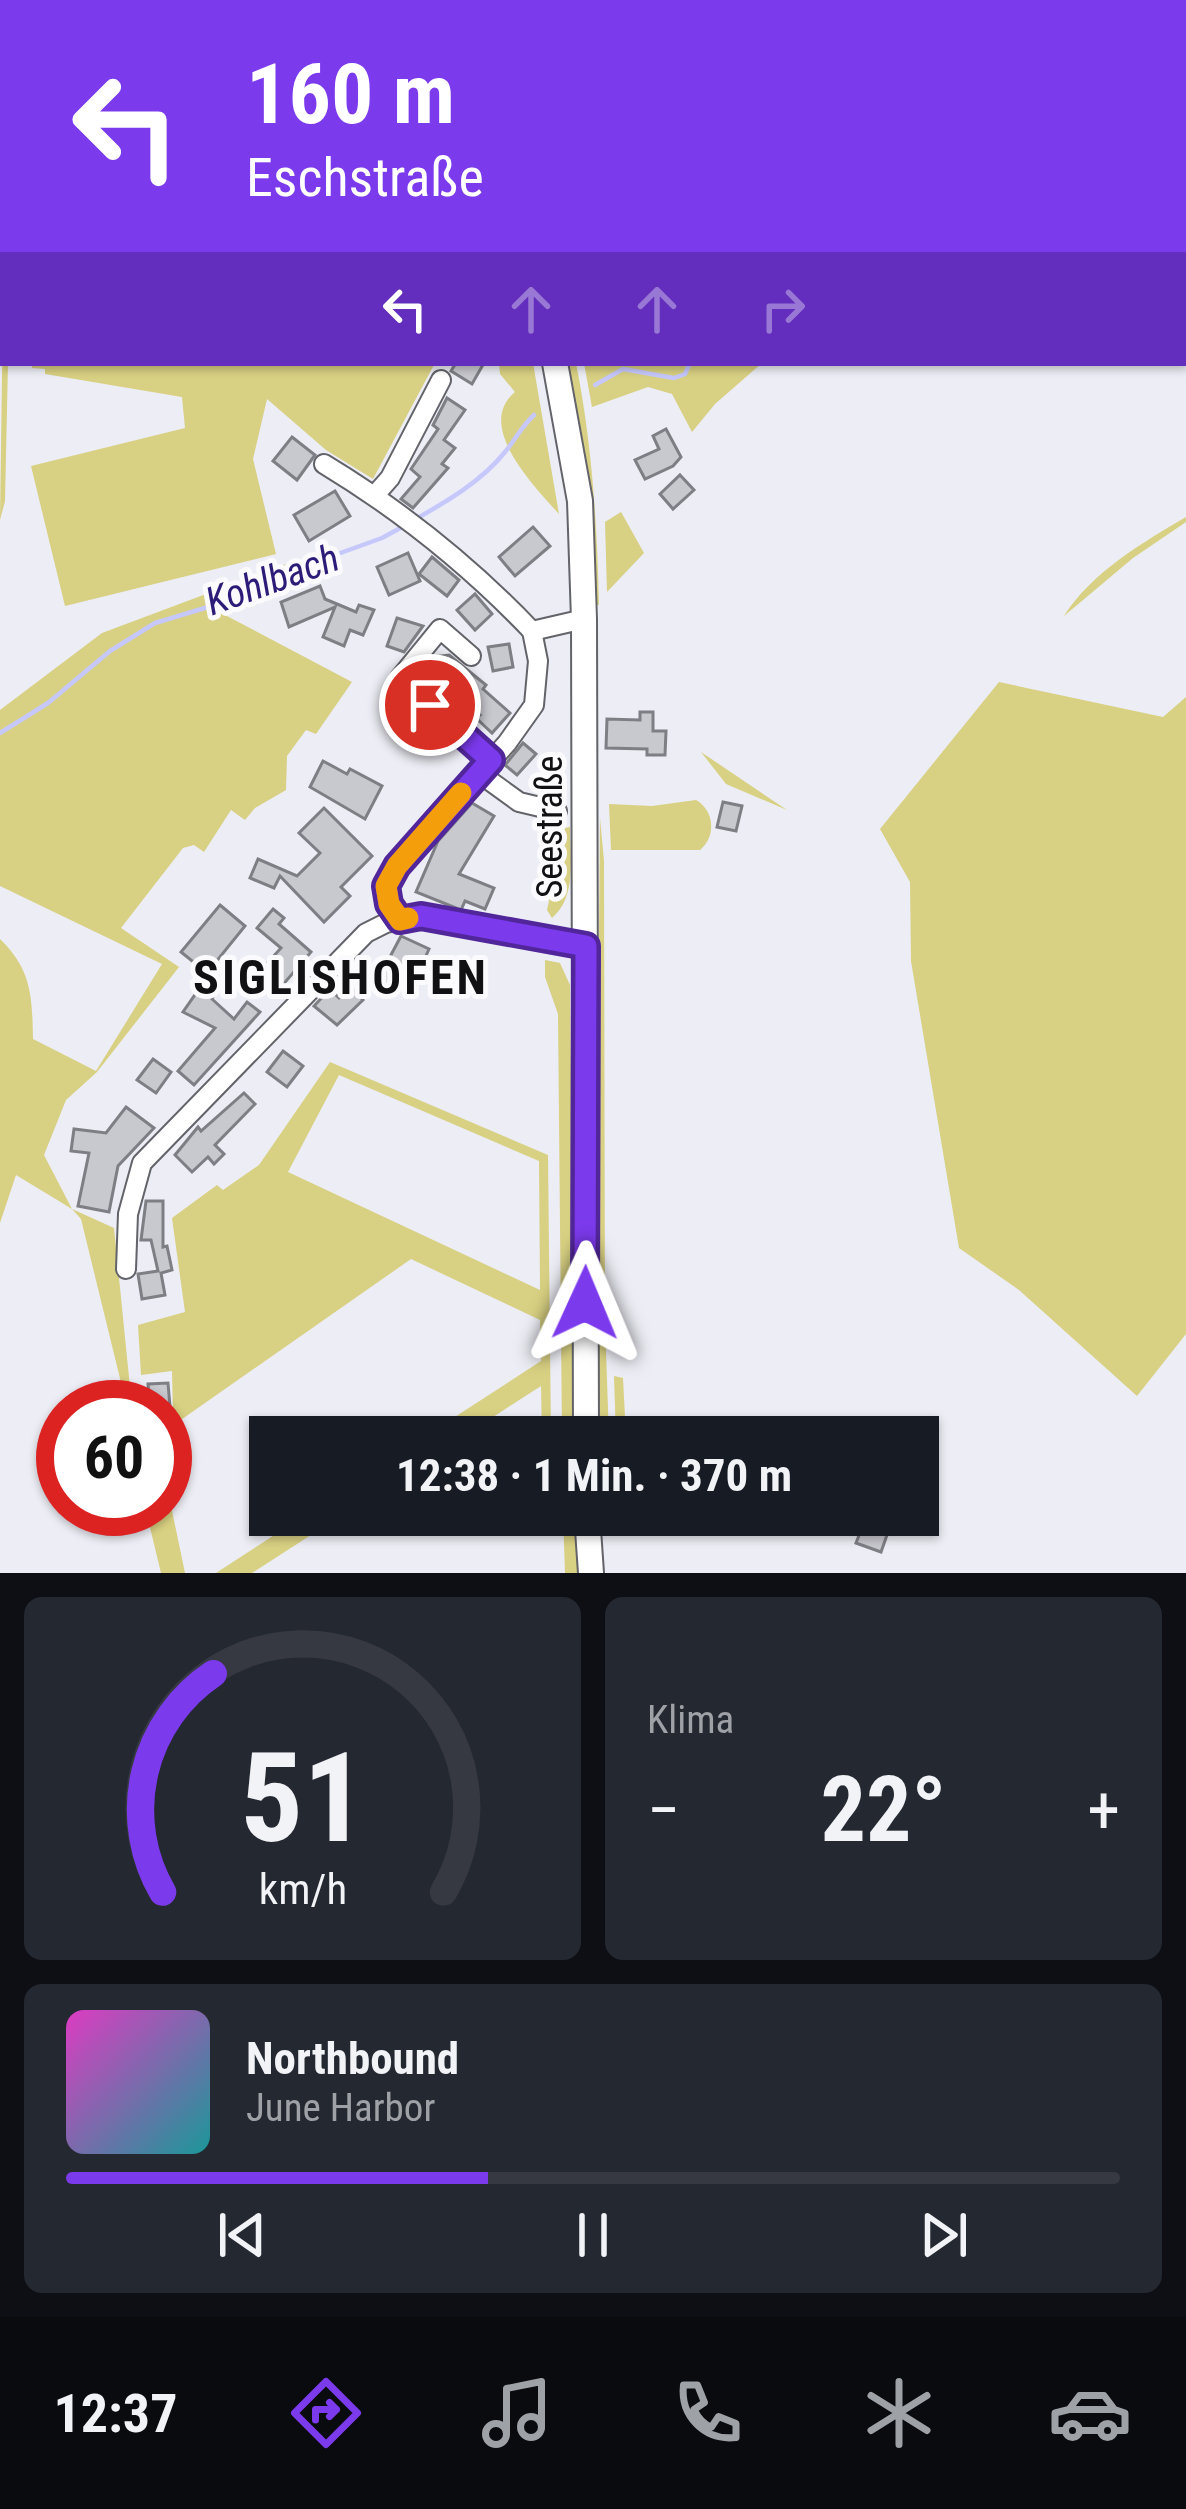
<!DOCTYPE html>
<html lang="de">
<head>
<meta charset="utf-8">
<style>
  body { margin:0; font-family:"Roboto Condensed",sans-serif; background:#242831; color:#f1f3f6; height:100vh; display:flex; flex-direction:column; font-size:45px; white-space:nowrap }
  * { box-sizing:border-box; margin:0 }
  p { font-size:39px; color:#9ea1a6 }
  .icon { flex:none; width:66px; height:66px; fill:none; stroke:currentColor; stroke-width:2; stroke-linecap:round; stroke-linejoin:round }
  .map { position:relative; height:1573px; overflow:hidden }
  .sheet { display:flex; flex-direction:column; gap:24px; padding:24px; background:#0d0f14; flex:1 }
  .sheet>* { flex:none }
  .top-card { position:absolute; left:0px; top:0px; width:1188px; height:366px; box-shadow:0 3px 9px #0004; background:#7c3aed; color:#fff; overflow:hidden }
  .speed { position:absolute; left:36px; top:1380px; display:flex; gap:24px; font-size:60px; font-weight:700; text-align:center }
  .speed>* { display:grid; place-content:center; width:156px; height:156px; border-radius:50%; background:#171b24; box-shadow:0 3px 9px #0004; line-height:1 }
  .speed .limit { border:18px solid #d22; background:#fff; color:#111 }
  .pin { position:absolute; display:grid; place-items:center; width:102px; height:102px; color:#fff; margin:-51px; border:6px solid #fff; border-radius:50%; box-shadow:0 3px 12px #0007 }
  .me { position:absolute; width:132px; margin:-66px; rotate:1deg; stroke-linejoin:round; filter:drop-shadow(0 0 9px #0008) }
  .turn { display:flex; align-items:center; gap:42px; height:252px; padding:0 48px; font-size:54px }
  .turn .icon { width:156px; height:156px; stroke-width:2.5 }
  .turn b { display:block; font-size:84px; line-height:102px }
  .lanes { display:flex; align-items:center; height:114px; padding:0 48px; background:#0003; justify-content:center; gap:60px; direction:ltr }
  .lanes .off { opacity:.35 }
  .big { font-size:90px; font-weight:700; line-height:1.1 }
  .sheet .tile { flex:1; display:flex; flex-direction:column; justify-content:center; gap:18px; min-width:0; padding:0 42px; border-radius:18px; background:#242831 }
  .sheet .dial { align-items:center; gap:0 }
  .dial svg { height:312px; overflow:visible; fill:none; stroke:#363941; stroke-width:7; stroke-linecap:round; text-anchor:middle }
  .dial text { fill:#f1f3f6; stroke:none }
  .song { display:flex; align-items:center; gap:36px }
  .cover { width:144px; height:144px; border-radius:18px; background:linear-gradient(135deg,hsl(310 70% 55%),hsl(180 70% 35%)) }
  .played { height:12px; border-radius:6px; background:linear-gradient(90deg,#7c3aed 40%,#363941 40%) }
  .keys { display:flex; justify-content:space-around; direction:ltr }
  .heat { display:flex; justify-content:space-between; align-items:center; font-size:66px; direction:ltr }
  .sheet .tiles { flex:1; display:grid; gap:24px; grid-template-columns:1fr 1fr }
  .tile:last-child { grid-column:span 2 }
  .trip { position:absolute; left:249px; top:1416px; width:690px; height:120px; border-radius:0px; background:#171b24; box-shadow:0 3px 9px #0004; font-weight:700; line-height:120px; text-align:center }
  .dock { display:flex; height:192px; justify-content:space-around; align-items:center; background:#090b0e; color:#9ea1a6 }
  .dock .icon { width:84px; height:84px }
  .dock .current { color:#7c3aed }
  .dock b { font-size:54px; color:#f1f3f6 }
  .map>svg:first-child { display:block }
  .green { fill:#d8d082; fill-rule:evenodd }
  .water { fill:#c6c8fb }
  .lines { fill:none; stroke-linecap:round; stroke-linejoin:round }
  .stream { stroke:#c6c8fb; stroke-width:4.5 }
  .building { fill:#c8c8cf; stroke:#7e7e85; stroke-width:3 }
  .minor-casing { stroke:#63636a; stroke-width:22 }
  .major-casing { stroke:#63636a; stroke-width:28 }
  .minor { stroke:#fff; stroke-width:18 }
  .major { stroke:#fff; stroke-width:24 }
  .route-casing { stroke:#51269a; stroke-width:30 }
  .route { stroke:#7c3aed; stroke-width:21 }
  .slow { stroke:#f59e0b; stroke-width:21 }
  .labels { text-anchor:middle; stroke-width:10; stroke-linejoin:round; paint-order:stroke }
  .street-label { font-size:36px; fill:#111114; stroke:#fbfbfe }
  .water-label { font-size:39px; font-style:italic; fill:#2d1b78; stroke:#fbfbfe }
  .district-label { font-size:48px; font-weight:bold; letter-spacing:3px; fill:#111114; stroke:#fbfbfe }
</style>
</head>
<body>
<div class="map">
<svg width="1186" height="1573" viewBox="0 0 1186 1573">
  <rect width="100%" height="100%" fill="#ededf5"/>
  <g class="green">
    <polygon points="557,0 858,0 860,3 557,3"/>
    <polygon points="899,0 1122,0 1129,3 876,3"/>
    <polygon points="3,304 3,363 8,363 5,501 0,520"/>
    <polygon points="32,363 46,364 435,363 373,479 326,450 267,399 253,459 276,554 65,606 31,466 185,428 182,397 45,374 45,369 32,368"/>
    <path d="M499 363H533L559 514C535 487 474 426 515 392L500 374Z"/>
    <path d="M562 363H576C592 444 597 522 599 605L592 604Z"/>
    <polygon points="584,363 762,363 715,404 692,432 672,394 648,387 592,407"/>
    <polygon points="621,512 644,553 607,592 605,522"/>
    <path d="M1186 517V522L1133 558 1064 616C1091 573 1143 542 1186 517Z"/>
    <path d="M294 561 298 582 225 615 352 682 316 734 306 730 287 756 286 790 255 808 245 820 231 810 204 852 194 845 183 848 121 928 179 967 97 1072 66 1100 44 1155 72 1209 114 1228 132 1407H127L81 1219 72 1209 16 1175 0 1223V939C32 970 32 997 33 1039L96 1071 162 964 0 886V710L102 633Z"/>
    <polygon points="999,682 1163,717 1186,697 1186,1334 1137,1396 1019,1290 959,1248 911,961 910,882 880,829"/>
    <polygon points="701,752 787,810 726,784"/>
    <path d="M696 800C714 810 717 836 700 850H611L609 804 652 806Z"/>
    <polygon points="600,818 604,861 605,1323 609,1437 595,1437"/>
    <path d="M570 827C570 858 577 897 552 918L547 910 565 828Z"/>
    <polygon points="545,960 560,963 570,985 575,1437 562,1437 558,1014 545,977"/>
    <path d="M330 1062 548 1155 551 1437H542L541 1386 462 1437H424L541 1361 540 1320 411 1259 165 1431V1419L173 1413 172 1371 141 1375 138 1325 185 1312 172 1218 217 1185 223 1190 259 1165ZM339 1075 539 1161 540 1290 288 1172Z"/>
    <polygon points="614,1376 623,1378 626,1437 616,1437"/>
    <polygon points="165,1477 185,1573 161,1573 147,1515 114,1514 112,1509 165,1509"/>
    <polygon points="305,1515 342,1515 252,1573 216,1573"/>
    <polygon points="563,1515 578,1515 580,1573 565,1573"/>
  </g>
  <polygon class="water" points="3,84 3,304 0,324 0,95"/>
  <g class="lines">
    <g class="stream">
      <polyline points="778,0 779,3"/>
      <polyline points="1185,106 1186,106"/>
      <polyline points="595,385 623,369 674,378 685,374 690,363"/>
      <path d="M414 520C446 502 482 481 505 452 516 439 521 427 534 415"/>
      <polyline points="0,733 48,703 110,651 155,623 228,601 296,569 382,538 404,526"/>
    </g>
  </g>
  <g class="building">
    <polygon points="456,363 484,363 472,384 451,371"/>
    <polygon points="447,398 465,410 444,440 455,448 442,464 448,468 413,508 401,499 420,477 411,469 438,429 433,425"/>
    <polygon points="666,429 681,457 673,466 645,479 635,460 659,449 653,436"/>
    <polygon points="292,437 315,455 297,480 273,461"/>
    <polygon points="680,475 694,490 673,509 660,494"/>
    <polygon points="335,491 350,516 309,541 294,515"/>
    <polygon points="533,527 550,546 515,576 499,557"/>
    <polygon points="408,553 420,581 389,595 377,567"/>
    <polygon points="432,557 459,580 447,596 419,574"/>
    <polygon points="320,586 325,599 356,612 359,605 374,610 363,635 350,630 344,646 323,637 335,607 289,627 281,602"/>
    <polygon points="475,594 492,614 475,630 457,610"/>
    <polygon points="397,618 423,626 404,652 387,646"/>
    <polygon points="509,644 513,667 493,671 488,647"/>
    <polygon points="449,655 486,685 483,689 510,713 492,733 476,718 480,715 426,667 434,657"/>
    <polygon points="640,712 653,712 653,731 666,731 665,755 647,755 647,749 606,748 607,719 640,720"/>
    <polygon points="523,743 536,754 517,775 505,765"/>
    <polygon points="323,761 347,774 350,769 382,786 365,819 310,787"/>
    <polygon points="723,802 742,806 736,831 717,827"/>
    <polygon points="472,803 494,816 459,874 494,888 485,909 465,901 461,910 416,892 438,841"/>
    <polygon points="324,808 372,856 341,887 350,896 324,922 280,876 274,888 250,878 258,859 297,876 320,853 299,833"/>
    <polygon points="220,905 245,926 207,973 181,952"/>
    <polygon points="273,909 284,918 279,924 311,952 281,987 261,970 281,948 257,928"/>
    <polygon points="401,936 429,949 414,982 397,975 389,992 375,985"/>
    <polygon points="206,979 219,985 212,999 234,1019 247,1002 260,1012 194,1085 178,1071 215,1028 183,1012"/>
    <polygon points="351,987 363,1000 337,1025 314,1006 330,989 339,998"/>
    <polygon points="283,1051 303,1066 287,1087 267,1072"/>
    <polygon points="153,1059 171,1072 156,1093 137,1080"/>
    <polygon points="244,1093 255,1104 215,1145 224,1154 214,1164 208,1157 192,1172 175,1155 198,1127 201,1131"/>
    <polygon points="126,1107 154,1128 118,1166 109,1212 78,1206 89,1153 71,1151 74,1129 106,1133"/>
    <polygon points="146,1201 163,1201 163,1247 167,1246 172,1270 161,1273 165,1295 142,1299 138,1274 158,1271 151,1240 141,1240"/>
    <polygon points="168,1383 170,1407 150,1407 148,1384"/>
    <polygon points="867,1515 894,1515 881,1552 856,1543"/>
  </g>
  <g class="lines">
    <defs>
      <g id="minor">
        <polyline points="110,3 111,0"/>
        <path d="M324 464C400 510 470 566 532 631"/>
        <polyline points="375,495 390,478 441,380"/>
        <polyline points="532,631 584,619"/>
        <polyline points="471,656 440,629 400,678 491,760"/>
        <polyline points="479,773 519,802 557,811"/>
        <polyline points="400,920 389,904 386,886 397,866 507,743 534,705 538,661 532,631"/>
        <polyline points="126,1269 128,1214 142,1163 366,933 386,923 421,916 586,946"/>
      </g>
      <g id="major">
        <polyline points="518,3 518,0"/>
        <polyline points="555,363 580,501 584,619 586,1437"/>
        <polyline points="587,1515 591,1573"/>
      </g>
    </defs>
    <use href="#minor" class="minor-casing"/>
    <use href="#major" class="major-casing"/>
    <use href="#minor" class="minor"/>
    <use href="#major" class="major"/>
  </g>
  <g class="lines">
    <defs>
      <polyline id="route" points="430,705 491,760 397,866 386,886 389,904 400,920 421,916 586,946 585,1303"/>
    </defs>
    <use href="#route" class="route-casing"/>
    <use href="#route" class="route"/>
    <polyline class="slow" points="408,918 400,920 389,904 386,886 397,866 461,793"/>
  </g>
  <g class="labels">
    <g class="street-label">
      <text transform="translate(549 827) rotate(-90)" y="13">Seestraße</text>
    </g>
    <g class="water-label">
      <text transform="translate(272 579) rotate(-20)" y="14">Kohlbach</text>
    </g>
    <g class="district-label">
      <text x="341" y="994">SIGLISHOFEN</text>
    </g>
  </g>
</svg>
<div class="speed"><div class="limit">60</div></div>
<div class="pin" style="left:430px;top:705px;background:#d93025"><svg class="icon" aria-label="arrive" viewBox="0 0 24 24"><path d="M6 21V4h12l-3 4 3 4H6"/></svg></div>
<svg class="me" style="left:585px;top:1303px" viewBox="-20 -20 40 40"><path d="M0-17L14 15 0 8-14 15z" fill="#7c3aed" stroke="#fff" stroke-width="4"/></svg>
<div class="trip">12:38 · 1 Min. · 370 m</div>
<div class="top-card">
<div class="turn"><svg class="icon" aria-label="left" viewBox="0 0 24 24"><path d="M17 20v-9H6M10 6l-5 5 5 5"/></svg><div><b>160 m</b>Eschstraße</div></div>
<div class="lanes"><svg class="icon" aria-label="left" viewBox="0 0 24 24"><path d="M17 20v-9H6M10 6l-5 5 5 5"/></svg><svg class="icon off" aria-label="ahead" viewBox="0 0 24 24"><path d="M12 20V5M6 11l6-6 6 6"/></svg><svg class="icon off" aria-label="ahead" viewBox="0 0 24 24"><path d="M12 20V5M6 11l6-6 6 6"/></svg><svg class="icon off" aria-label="right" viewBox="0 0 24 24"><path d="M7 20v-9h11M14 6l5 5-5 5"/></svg></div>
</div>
</div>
<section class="sheet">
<div class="tiles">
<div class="tile dial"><svg viewBox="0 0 100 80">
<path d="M14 69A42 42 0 1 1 86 69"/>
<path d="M14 69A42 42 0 0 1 27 13" stroke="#7c3aed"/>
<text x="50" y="56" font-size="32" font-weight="700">51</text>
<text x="50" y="72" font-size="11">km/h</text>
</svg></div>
<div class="tile"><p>Klima</p>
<div class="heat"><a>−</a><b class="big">22°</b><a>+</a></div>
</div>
<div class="tile">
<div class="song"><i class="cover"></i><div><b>Northbound</b><p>June Harbor</p></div></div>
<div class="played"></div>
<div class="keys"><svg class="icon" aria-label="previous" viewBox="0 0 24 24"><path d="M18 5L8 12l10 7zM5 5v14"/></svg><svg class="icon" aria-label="pause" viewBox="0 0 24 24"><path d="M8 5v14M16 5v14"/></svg><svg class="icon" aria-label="next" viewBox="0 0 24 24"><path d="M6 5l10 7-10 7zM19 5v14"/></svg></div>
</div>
</div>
</section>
<nav class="dock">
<b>12:37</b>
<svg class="icon current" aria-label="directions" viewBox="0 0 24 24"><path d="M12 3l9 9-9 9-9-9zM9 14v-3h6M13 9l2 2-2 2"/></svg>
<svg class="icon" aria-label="music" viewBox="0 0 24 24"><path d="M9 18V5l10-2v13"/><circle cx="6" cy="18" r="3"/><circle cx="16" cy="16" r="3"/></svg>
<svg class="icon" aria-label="phone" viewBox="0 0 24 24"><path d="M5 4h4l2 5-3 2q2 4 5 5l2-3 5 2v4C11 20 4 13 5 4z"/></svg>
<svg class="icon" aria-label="climate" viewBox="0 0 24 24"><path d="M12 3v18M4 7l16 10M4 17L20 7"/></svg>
<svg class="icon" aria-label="car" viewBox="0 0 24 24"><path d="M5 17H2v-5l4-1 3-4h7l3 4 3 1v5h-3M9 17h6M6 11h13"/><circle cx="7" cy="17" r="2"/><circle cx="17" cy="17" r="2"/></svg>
</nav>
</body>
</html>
